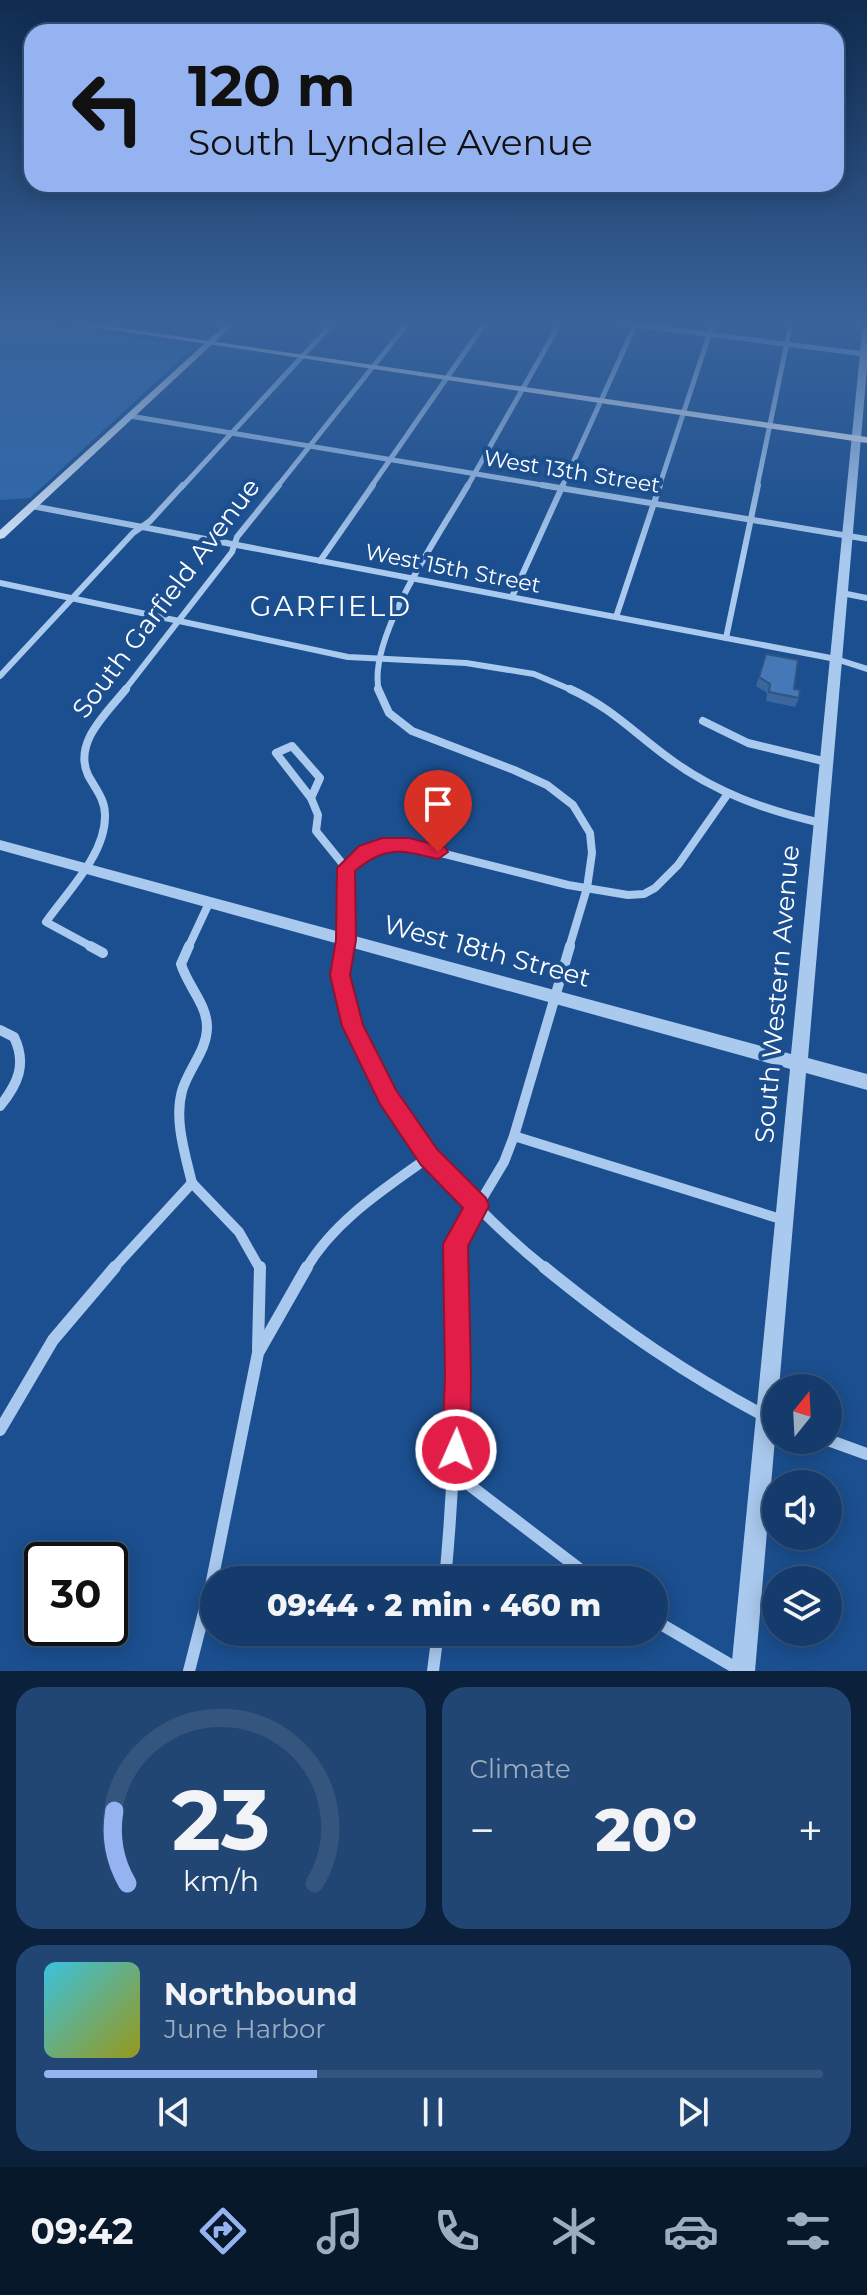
<!DOCTYPE html>
<html lang="en">
<head>
<meta charset="utf-8">
<style>
  body { margin:0; font-family:Montserrat,sans-serif; background:#214673; color:#f1f3f6; height:100vh; display:flex; flex-direction:column; font-size:30px; white-space:nowrap }
  * { box-sizing:border-box; margin:0 }
  p { font-size:26px; color:#9dadc1 }
  .icon { flex:none; width:44px; height:44px; fill:none; stroke:currentColor; stroke-width:2; stroke-linecap:round; stroke-linejoin:round }
  .map { position:relative; height:1671px; overflow:hidden }
  .panel { display:flex; flex-direction:column; gap:16px; padding:16px; background:#0b203b; flex:1 }
  .panel>* { flex:none }
  .banner { position:absolute; left:24px; top:24px; width:820px; height:168px; border-radius:24px; box-shadow:0 4px 20px #0003,0 0 0 2px #33557e; background:#95b2f1; color:#111; overflow:hidden }
  .needle { width:52px; rotate:18deg }
  .fabs { position:absolute; left:762px; top:1374px; display:grid; gap:16px }
  .fabs a { display:grid; place-items:center; width:80px; height:80px; border-radius:50%; background:#143b6b; box-shadow:0 4px 20px #0003,0 0 0 2px #33557e; font-size:40px }
  .speed { position:absolute; left:24px; top:1542px; display:flex; gap:16px; font-size:40px; font-weight:700; text-align:center }
  .speed>* { display:grid; place-content:center; width:104px; height:104px; border-radius:50%; background:#143b6b; box-shadow:0 4px 20px #0003,0 0 0 2px #33557e; line-height:1 }
  .speed .limit { border:4px solid #111; border-radius:12px; background:#fff; color:#111 }
  .pin { position:absolute; display:grid; place-items:center; width:68px; height:68px; color:#fff; margin:-82px -34px; border-radius:50% 50% 50% 0; rotate:-45deg; box-shadow:0 0 8px #0007 }
  .pin .icon { rotate:45deg }
  .me { position:absolute; width:88px; margin:-44px; rotate:2deg; stroke-linejoin:round; filter:drop-shadow(0 0 6px #0008) }
  .turn { display:flex; align-items:center; gap:28px; height:168px; padding:0 32px; font-size:36px }
  .turn .icon { width:104px; height:104px; stroke-width:2.5 }
  .turn b { display:block; font-size:56px; line-height:68px }
  .big { font-size:60px; font-weight:800; line-height:1.1 }
  .panel .card { flex:1; display:flex; flex-direction:column; justify-content:center; gap:12px; min-width:0; padding:0 28px; border-radius:24px; background:#214673 }
  .panel .dial { align-items:center; gap:0 }
  .dial svg { height:208px; overflow:visible; fill:none; stroke:#33557e; stroke-width:7; stroke-linecap:round; text-anchor:middle }
  .dial text { fill:#f1f3f6; stroke:none }
  .song { display:flex; align-items:center; gap:24px }
  .cover { width:96px; height:96px; border-radius:12px; background:linear-gradient(135deg,hsl(190 70% 55%),hsl(60 70% 35%)) }
  .played { height:8px; border-radius:4px; background:linear-gradient(90deg,#95b2f1 35%,#33557e 35%) }
  .keys { display:flex; justify-content:space-around; direction:ltr }
  .heat { display:flex; justify-content:space-between; align-items:center; font-size:44px; direction:ltr }
  .panel .tiles { flex:1; display:grid; gap:16px; grid-template-columns:1fr 1fr }
  .card:last-child { grid-column:span 2 }
  .trip { position:absolute; left:200px; top:1566px; width:468px; height:80px; border-radius:40px; background:#143b6b; box-shadow:0 4px 20px #0003,0 0 0 2px #33557e; font-weight:800; line-height:80px; text-align:center }
  .tabs { display:flex; height:128px; justify-content:space-around; align-items:center; background:#08182b; color:#9dadc1 }
  .tabs .icon { width:56px; height:56px }
  .tabs .current { color:#95b2f1 }
  .tabs b { font-size:36px; color:#f1f3f6 }
  .map>svg:first-child { display:block }
  .green { fill:#2e69ad }
  .lines { fill:none; stroke-linecap:round; stroke-linejoin:round }
  .minor-far4 { stroke:#a9c9ee; stroke-width:5 }
  .minor-far3 { stroke:#a9c9ee; stroke-width:6 }
  .minor-far2 { stroke:#a9c9ee; stroke-width:8 }
  .minor-far1 { stroke:#a9c9ee; stroke-width:10 }
  .minor { stroke:#a9c9ee; stroke-width:12 }
  .tertiary { fill:#a9c9ee; fill-rule:evenodd }
  .secondary { fill:#d6e6fa; fill-rule:evenodd }
  .primary { fill:#f0f6ff; fill-rule:evenodd }
  .wall { fill:#3a679d }
  .building { fill:#4478b7; stroke:#305480; stroke-width:2 }
  .route { fill:#e11d48; stroke:#92132f; stroke-width:2 }
  .labels { text-anchor:middle; stroke-width:8; stroke-linejoin:round; paint-order:stroke }
  .far-street-label { font-size:22px; fill:#fff; stroke:#1b4f8f }
  .street-label { font-size:26px; fill:#fff; stroke:#1b4f8f }
  .neighbourhood-label { font-size:28px; letter-spacing:2px; fill:#fff; stroke:#1b4f8f }
</style>
</head>
<body>
<div class="map">
<svg width="867" height="1671" viewBox="0 0 867 1671">
  <rect width="100%" height="100%" fill="#1b4f8f"/>
  <polygon class="green" points="0,323 37,323 194,347 30,498 0,500"/>
  <g class="lines">
    <g class="minor-far4">
      <polyline points="620,323 865,354"/>
      <polyline points="130,416 554,487"/>
      <polyline points="182,487 333,323"/>
      <polyline points="277,487 408,323"/>
      <polyline points="371,487 485,323"/>
      <polyline points="467,487 560,323"/>
      <polyline points="562,487 636,323"/>
      <polyline points="659,487 713,323"/>
      <polyline points="757,487 791,323"/>
    </g>
    <g class="minor-far3">
      <polyline points="542,485 867,539"/>
      <polyline points="32,506 836,659 867,669"/>
      <polyline points="320,561 373,485"/>
      <polyline points="0,583 348,657 466,663 534,674 574,691"/>
      <polyline points="842,593 867,598"/>
      <polyline points="512,597 563,485"/>
      <polyline points="616,617 660,485"/>
      <polyline points="726,638 758,485"/>
      <polyline points="0,676 133,533 150,521 183,485"/>
      <polyline points="124,691 232,552 237,537 279,485"/>
      <path d="M379 691C366 639 441 532 468 485"/>
    </g>
    <g class="minor-far2">
      <polyline points="378,689 389,713 412,731 514,770 547,785 573,805 590,833 592,853 587,888 569,948"/>
      <path d="M570 689C612 708 634 733 670 759 716 793 766 810 821 823"/>
      <polyline points="703,721 748,743 827,762"/>
      <polygon points="292,746 320,778 311,798 276,753"/>
      <polyline points="311,798 318,815 316,831 346,868"/>
      <path d="M94 948 46 922C67 892 106 854 105 815 105 799 95 788 88 775 73 742 107 713 126 689"/>
      <polyline points="188,948 209,903"/>
      <polyline points="345,948 346,868 375,849 409,845 568,885 628,895 644,894 655,888 678,865 727,795"/>
    </g>
    <g class="minor-far1">
      <polyline points="90,946 103,953"/>
      <path d="M189 946 181 964C187 985 207 1004 207 1027 207 1051 188 1069 182 1091 174 1120 185 1154 192 1183"/>
      <path d="M345 946C343 955 340 967 340 976 347 1079 470 1208 546 1269"/>
      <path d="M0 1030 14 1037C27 1064 18 1084 0 1106"/>
      <polyline points="514,1136 784,1220"/>
      <polyline points="192,1183 239,1232 260,1269"/>
      <polyline points="113,1269 192,1183"/>
      <path d="M306 1269C334 1221 384 1189 429 1157"/>
      <polyline points="456,1269 455,1244 504,1162 514,1136 570,946"/>
    </g>
    <g class="minor">
      <path d="M544 1267C620 1329 688 1376 776 1422"/>
      <polyline points="258,1349 260,1267"/>
      <polyline points="0,1430 53,1340 115,1267"/>
      <polyline points="828,1440 867,1454"/>
      <polyline points="455,1474 594,1580"/>
      <path d="M445 1580C455 1475 458 1372 456 1267"/>
      <polyline points="654,1620 741,1671"/>
      <polyline points="189,1671 212,1581 258,1353 307,1267"/>
      <polyline points="433,1671 438,1632"/>
    </g>
    <polygon class="tertiary" points="863,323 867,323 867,368 808,1058 867,1074 867,1090 806,1073 779,1388 776,1388 776,1427 755,1671 731,1671 790,1069 0,850 0,840 791,1054"/>
    <polygon class="secondary" points="227,323 235,323 4,538 0,539 0,530"/>
    <polygon class="primary" points="67,323 86,323 867,437 867,443"/>
  </g>
  <polygon class="wall" points="766,654 794,689 799,698 795,707 766,701 767,693 756,686"/>
  <polygon class="building" points="766,654 798,660 794,689 800,690 799,698 769,692 770,684 759,677"/>
  <linearGradient id="sky" x2="0" y2="1"><stop stop-color="#0f2b4f"/><stop offset="0.58" stop-color="#39639b"/><stop offset="1" stop-color="#39639b" stop-opacity="0"/></linearGradient>
  <rect width="867" height="556" fill="url(#sky)"/>
  <path class="route" d="M382 838H409L445 847 448 852 438 859C402 850 385 845 355 871L356 940 350 975 363 1025 396 1090 437 1149 486 1198 489 1206 468 1246 471 1376 470 1450 465 1459 456 1464 446 1459 442 1450 445 1376 443 1244 463 1208 421 1165 380 1104 342 1026 330 975 336 940 337 868 359 846Z"/>
  <g class="labels">
    <g class="far-street-label">
      <text transform="translate(572 471) rotate(9)" y="8">West 13th Street</text>
      <text transform="translate(453 568) rotate(11)" y="8">West 15th Street</text>
    </g>
    <g class="street-label">
      <text transform="translate(166 598) rotate(-53)" y="9">South Garfield Avenue</text>
      <text transform="translate(487 951) rotate(15)" y="9">West 18th Street</text>
      <text transform="translate(777 994) rotate(-85)" y="9">South Western Avenue</text>
    </g>
    <g class="neighbourhood-label">
      <text x="331" y="616">GARFIELD</text>
    </g>
  </g>
</svg>
<div class="fabs">
<a><svg class="needle" viewBox="-14 -14 28 28"><path d="M0-13l5 13h-10z" fill="#e53935"/><path d="M0 13l5-13h-10z" fill="#9dadc1"/></svg></a>
<a><svg class="icon" aria-label="sound" viewBox="0 0 24 24"><path d="M4 9h4l5-4v14l-5-4H4zM17 9q2 3 0 6"/></svg></a>
<a><svg class="icon" aria-label="layers" viewBox="0 0 24 24"><path d="M12 4l9 5-9 5-9-5zM3 14l9 5 9-5"/></svg></a>
</div>
<div class="speed"><div class="limit">30</div></div>
<div class="pin" style="left:438px;top:852px;background:#d93025"><svg class="icon" aria-label="arrive" viewBox="0 0 24 24"><path d="M6 21V4h12l-3 4 3 4H6"/></svg></div>
<svg class="me" style="left:456px;top:1450px" viewBox="-20 -20 40 40"><circle r="17" fill="#e11d48" stroke="#fff" stroke-width="3"/><path d="M0-11L8 9 0 5-8 9z" fill="#fff"/></svg>
<div class="trip">09:44 · 2 min · 460 m</div>
<div class="banner">
<div class="turn"><svg class="icon" aria-label="left" viewBox="0 0 24 24"><path d="M17 20v-9H6M10 6l-5 5 5 5"/></svg><div><b>120 m</b>South Lyndale Avenue</div></div>
</div>
</div>
<section class="panel">
<div class="tiles">
<div class="card dial"><svg viewBox="0 0 100 80">
<path d="M14 69A42 42 0 1 1 86 69"/>
<path d="M14 69A42 42 0 0 1 9 41" stroke="#95b2f1"/>
<text x="50" y="56" font-size="32" font-weight="700">23</text>
<text x="50" y="72" font-size="11">km/h</text>
</svg></div>
<div class="card"><p>Climate</p>
<div class="heat"><a>−</a><b class="big">20°</b><a>+</a></div>
</div>
<div class="card">
<div class="song"><i class="cover"></i><div><b>Northbound</b><p>June Harbor</p></div></div>
<div class="played"></div>
<div class="keys"><svg class="icon" aria-label="previous" viewBox="0 0 24 24"><path d="M18 5L8 12l10 7zM5 5v14"/></svg><svg class="icon" aria-label="pause" viewBox="0 0 24 24"><path d="M8 5v14M16 5v14"/></svg><svg class="icon" aria-label="next" viewBox="0 0 24 24"><path d="M6 5l10 7-10 7zM19 5v14"/></svg></div>
</div>
</div>
</section>
<nav class="tabs">
<b>09:42</b>
<svg class="icon current" aria-label="directions" viewBox="0 0 24 24"><path d="M12 3l9 9-9 9-9-9zM9 14v-3h6M13 9l2 2-2 2"/></svg>
<svg class="icon" aria-label="music" viewBox="0 0 24 24"><path d="M9 18V5l10-2v13"/><circle cx="6" cy="18" r="3"/><circle cx="16" cy="16" r="3"/></svg>
<svg class="icon" aria-label="phone" viewBox="0 0 24 24"><path d="M5 4h4l2 5-3 2q2 4 5 5l2-3 5 2v4C11 20 4 13 5 4z"/></svg>
<svg class="icon" aria-label="climate" viewBox="0 0 24 24"><path d="M12 3v18M4 7l16 10M4 17L20 7"/></svg>
<svg class="icon" aria-label="car" viewBox="0 0 24 24"><path d="M5 17H2v-5l4-1 3-4h7l3 4 3 1v5h-3M9 17h6M6 11h13"/><circle cx="7" cy="17" r="2"/><circle cx="17" cy="17" r="2"/></svg>
<svg class="icon" aria-label="filters" viewBox="0 0 24 24"><path d="M4 7h16M4 17h16"/><circle cx="9" cy="7" r="2"/><circle cx="15" cy="17" r="2"/></svg>
</nav>
</body>
</html>
